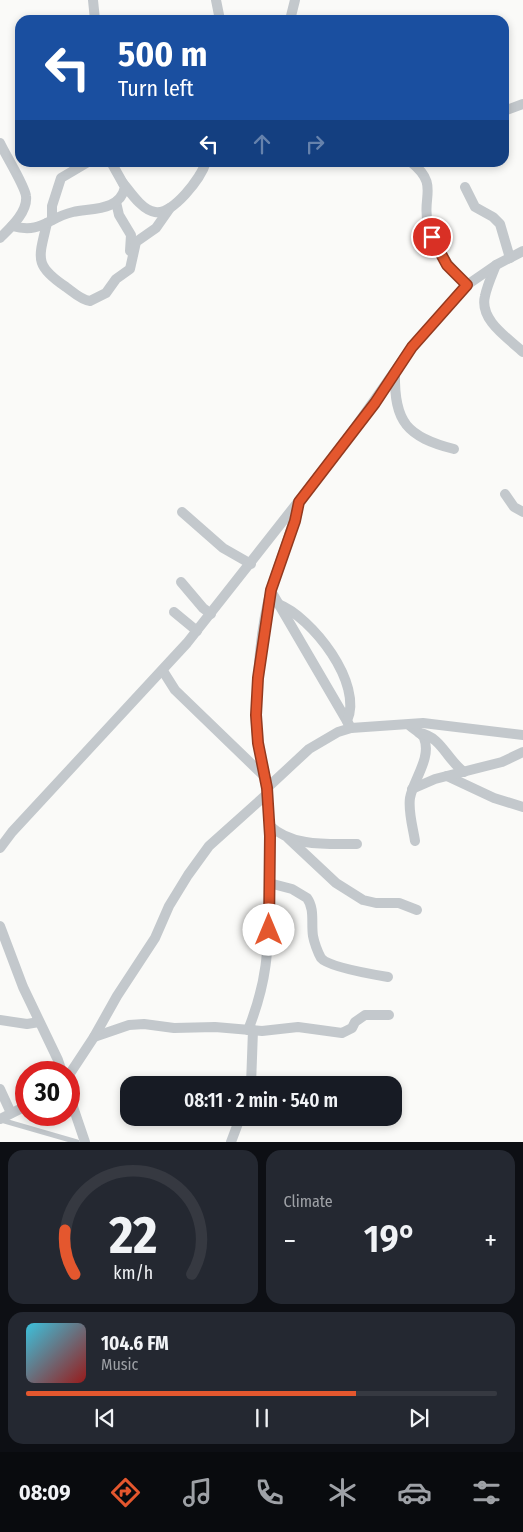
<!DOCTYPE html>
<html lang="en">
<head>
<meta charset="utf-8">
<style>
  body { margin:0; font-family:"Fira Sans Condensed",sans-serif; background:#242831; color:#f1f3f6; height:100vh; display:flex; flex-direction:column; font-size:19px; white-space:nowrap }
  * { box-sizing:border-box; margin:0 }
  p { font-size:16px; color:#9ea1a6 }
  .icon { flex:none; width:28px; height:28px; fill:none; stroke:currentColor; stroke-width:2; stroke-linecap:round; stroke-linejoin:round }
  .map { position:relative; height:1142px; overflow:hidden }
  .drawer { display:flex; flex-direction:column; gap:8px; padding:8px; background:#0d0f14; flex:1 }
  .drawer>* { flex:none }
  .hud { position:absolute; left:15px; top:15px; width:494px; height:152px; border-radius:15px; box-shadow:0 2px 8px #0003; background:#1a4fa0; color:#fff; overflow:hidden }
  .speed { position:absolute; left:15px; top:1061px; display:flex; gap:10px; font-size:25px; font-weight:700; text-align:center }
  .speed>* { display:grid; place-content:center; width:65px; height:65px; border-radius:50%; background:#171b24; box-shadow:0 2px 8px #0003; line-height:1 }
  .speed .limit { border:8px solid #d22; background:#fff; color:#111 }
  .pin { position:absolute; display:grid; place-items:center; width:42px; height:42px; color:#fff; margin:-21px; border:2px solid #fff; border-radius:50%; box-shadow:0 1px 5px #0007 }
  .me { position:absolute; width:55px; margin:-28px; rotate:0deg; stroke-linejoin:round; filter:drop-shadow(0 0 4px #0008) }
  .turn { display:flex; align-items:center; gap:18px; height:105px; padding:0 20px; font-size:22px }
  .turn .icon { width:65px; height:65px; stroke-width:2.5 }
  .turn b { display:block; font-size:35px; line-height:42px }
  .lanes { display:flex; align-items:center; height:48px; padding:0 20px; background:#0003; justify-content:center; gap:25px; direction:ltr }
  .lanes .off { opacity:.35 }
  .big { font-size:38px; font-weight:600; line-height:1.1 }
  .drawer .tile { flex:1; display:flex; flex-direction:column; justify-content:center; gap:8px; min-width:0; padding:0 18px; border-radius:15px; background:#242831 }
  .drawer .dial { align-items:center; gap:0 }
  .dial svg { height:130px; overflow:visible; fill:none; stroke:#363941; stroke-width:7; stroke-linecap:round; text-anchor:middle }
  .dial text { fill:#f1f3f6; stroke:none }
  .song { display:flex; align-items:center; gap:15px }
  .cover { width:60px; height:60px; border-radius:8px; background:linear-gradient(135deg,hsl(190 70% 55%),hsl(0 70% 35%)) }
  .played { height:5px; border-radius:2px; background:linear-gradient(90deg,#e4572e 70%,#363941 70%) }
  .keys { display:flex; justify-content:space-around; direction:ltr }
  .heat { display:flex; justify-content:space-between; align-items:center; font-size:28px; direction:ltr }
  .drawer .tiles { flex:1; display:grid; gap:8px; grid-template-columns:1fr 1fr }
  .tile:last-child { grid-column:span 2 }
  .trip { position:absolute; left:120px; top:1076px; width:282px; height:50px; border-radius:15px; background:#171b24; box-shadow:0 2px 8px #0003; font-weight:600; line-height:50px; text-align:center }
  .menu { display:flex; height:80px; justify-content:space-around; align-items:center; background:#090b0e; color:#9ea1a6 }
  .menu .icon { width:35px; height:35px }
  .menu .on { color:#e4572e }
  .menu b { font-size:22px; color:#f1f3f6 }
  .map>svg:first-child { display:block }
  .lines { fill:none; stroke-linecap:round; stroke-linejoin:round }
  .service { stroke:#c3c8cc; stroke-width:5 }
  .minor { stroke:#c3c8cc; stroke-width:10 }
  .route-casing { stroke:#94391e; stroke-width:12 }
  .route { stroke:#e4572e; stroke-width:9 }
</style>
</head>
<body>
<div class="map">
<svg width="523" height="1142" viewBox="0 0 523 1142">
  <rect width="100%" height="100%" fill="#fafaf8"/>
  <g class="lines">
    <polyline class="service" points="1,1120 77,1142"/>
    <g class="minor">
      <polyline points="93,0 95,20"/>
      <polyline points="216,0 220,20"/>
      <polyline points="290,20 295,0"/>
      <polyline points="504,111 523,104"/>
      <path d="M0 143C5 154 25 186 26 196 28 212 10 228 0 238"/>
      <path d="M411 162C440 185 421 197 428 224 435 250 449 267 467 285"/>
      <path d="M123 183C131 193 142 210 155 212 173 215 201 178 206 162"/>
      <polyline points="465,187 475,207 493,217 500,224 510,258"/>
      <polyline points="116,202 119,215 131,235 130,251"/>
      <polyline points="52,220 52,206 61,178 88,162"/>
      <path d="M47 223C39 258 33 265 66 287 73 292 81 300 90 301L106 293 116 279 130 269 136 242 156 228 170 208"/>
      <path d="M12 226C42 234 47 218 73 212 92 208 120 211 125 187L111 162"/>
      <path d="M496 265C492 275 487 286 485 296 479 320 508 338 523 352"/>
      <path d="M395 374C394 422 407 437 454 449"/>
      <polyline points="505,494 514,507 523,512"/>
      <polyline points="182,512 223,548 251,564"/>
      <polyline points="181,582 203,608 211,614"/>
      <polyline points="271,591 351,728"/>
      <path d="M278 604C312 617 364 684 347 721"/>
      <polyline points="174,612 197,631"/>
      <polyline points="163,671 175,690 264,776"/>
      <path d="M409 725C413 729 422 733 424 738 432 758 413 780 410 798 408 811 413 828 415 841"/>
      <path d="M419 733C441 736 447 760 464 772"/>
      <polyline points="447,776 494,798 523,807"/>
      <polyline points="267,788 309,749 338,732 351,728 423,723 523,735"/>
      <polyline points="412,789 435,779 502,762 523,752"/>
      <path d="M269 825C292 847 327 844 357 844"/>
      <polyline points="288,838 336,883 363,900 376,903 399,903 417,910"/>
      <polyline points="0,848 12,832 187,643 342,446 412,347 450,304 467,285 496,265 523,251"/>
      <path d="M269 883 292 889 307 898C315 909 311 923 313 936 314 942 318 953 321 958 328 967 376 975 388 977"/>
      <polyline points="0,926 23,987 58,1060 62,1072"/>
      <polyline points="0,1020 27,1024 39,1022"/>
      <path d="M248 1030C270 975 268 943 269 886 270 853 270 820 267 788 264 763 254 739 256 713 258 673 260 629 271 590 279 561 292 533 298 503"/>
      <polyline points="94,1037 129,1025 144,1024 174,1028 215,1027 262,1031 298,1027 342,1033 352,1028 355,1022 365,1015 389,1015"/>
      <polyline points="69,1075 94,1037 117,996 155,938 169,906 188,875 209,846 267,794"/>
      <polyline points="251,1085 253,1030"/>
      <polyline points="0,1089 11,1113"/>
      <polyline points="69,1095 85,1142"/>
      <polyline points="0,1119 26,1106"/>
      <polyline points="231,1142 240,1118"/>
    </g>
  </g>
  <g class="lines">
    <defs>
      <polyline id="route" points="269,930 270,836 267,788 258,743 256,715 258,678 271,590 295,521 299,502 375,403 412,347 467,285 447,265 432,237"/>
    </defs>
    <use href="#route" class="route-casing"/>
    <use href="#route" class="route"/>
  </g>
</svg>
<div class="speed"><div class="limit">30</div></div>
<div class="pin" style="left:432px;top:237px;background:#d93025"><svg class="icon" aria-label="arrive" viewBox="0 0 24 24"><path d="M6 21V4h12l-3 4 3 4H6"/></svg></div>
<svg class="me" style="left:269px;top:930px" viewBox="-20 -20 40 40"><circle r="19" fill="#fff"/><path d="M0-13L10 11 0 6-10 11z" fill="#e4572e"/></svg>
<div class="trip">08:11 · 2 min · 540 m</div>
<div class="hud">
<div class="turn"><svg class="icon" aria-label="left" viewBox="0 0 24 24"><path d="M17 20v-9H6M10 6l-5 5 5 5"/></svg><div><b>500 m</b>Turn left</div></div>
<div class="lanes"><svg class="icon" aria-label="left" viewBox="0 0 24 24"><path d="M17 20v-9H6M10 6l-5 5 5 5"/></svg><svg class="icon off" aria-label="ahead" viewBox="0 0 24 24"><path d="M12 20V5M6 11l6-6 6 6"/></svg><svg class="icon off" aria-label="right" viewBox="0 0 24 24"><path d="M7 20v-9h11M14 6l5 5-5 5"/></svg></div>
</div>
</div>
<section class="drawer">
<div class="tiles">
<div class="tile dial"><svg viewBox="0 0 100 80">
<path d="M14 69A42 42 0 1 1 86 69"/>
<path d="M14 69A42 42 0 0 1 8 42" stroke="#e4572e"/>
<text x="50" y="56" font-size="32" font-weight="700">22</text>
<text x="50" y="72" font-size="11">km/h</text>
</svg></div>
<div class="tile"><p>Climate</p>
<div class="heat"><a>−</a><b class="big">19°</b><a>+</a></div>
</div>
<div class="tile">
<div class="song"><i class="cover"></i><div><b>104.6 FM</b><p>Music</p></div></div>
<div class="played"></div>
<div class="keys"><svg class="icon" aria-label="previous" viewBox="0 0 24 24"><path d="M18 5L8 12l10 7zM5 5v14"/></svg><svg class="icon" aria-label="pause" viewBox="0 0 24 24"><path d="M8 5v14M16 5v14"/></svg><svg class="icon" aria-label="next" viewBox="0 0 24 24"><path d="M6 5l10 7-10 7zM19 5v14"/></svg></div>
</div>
</div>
</section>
<nav class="menu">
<b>08:09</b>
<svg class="icon on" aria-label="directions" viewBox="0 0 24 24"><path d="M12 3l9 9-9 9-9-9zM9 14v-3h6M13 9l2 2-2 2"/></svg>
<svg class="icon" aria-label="music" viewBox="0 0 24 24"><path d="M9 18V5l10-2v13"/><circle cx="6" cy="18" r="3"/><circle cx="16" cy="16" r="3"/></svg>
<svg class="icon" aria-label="phone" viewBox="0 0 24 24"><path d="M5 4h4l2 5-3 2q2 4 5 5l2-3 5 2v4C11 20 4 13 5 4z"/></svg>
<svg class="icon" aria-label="climate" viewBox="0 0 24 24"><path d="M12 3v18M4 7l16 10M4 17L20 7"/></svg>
<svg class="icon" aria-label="car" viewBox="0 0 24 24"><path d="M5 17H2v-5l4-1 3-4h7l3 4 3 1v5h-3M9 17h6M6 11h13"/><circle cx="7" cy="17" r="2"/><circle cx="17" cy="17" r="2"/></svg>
<svg class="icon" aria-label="filters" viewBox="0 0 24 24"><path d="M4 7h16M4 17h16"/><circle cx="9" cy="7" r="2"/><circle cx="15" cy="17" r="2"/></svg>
</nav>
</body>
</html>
